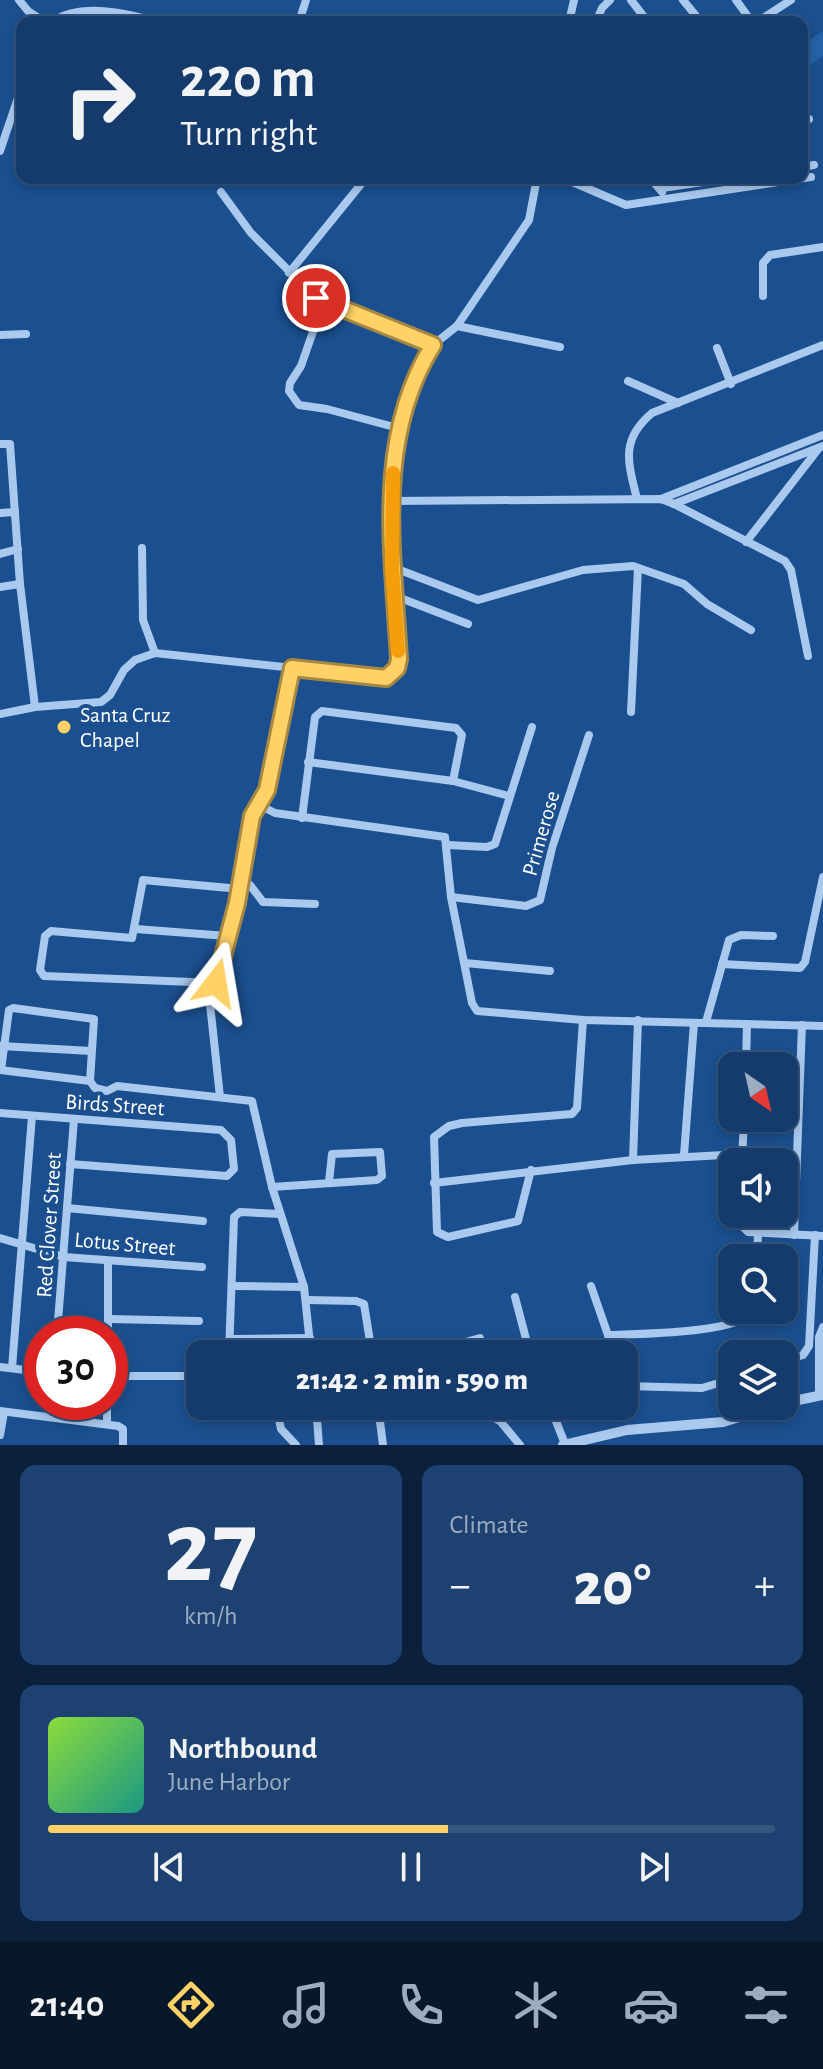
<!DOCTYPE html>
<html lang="en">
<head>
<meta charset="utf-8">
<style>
  body { margin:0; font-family:"Alegreya Sans",sans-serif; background:#1d4271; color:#f1f3f6; height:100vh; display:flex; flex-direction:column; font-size:30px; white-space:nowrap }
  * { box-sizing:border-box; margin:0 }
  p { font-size:26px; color:#9dadc1 }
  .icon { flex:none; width:44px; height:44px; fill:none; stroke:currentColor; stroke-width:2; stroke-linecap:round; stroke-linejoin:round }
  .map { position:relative; height:1445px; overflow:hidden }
  .drawer { display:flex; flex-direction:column; gap:20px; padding:20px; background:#0b203b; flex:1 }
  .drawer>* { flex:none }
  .hud { position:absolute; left:16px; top:16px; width:792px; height:168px; border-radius:16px; box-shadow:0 4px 12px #0003,0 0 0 2px #33557e; background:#143b6b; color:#f1f3f6; overflow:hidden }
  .needle { width:52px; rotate:146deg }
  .controls { position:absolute; left:718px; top:1052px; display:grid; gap:16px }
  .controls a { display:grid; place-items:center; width:80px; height:80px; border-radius:16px; background:#143b6b; box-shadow:0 4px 12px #0003,0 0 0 2px #33557e; font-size:40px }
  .speed { position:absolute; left:24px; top:1316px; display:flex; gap:16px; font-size:40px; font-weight:700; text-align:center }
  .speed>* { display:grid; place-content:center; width:104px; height:104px; border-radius:50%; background:#143b6b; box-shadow:0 4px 12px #0003,0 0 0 2px #33557e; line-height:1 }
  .speed .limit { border:12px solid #d22; background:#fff; color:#111 }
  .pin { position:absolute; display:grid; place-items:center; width:68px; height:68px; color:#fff; margin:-34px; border:4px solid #fff; border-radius:50%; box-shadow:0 2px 8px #0007 }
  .me { position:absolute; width:88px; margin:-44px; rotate:14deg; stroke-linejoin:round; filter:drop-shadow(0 0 6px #0008) }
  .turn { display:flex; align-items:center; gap:28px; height:168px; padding:0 32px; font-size:36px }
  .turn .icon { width:104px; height:104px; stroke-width:2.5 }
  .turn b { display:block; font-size:56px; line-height:68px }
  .big { font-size:60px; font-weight:800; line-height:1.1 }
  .drawer .tile { flex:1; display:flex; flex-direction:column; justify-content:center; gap:12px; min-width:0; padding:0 28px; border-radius:16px; background:#1d4271 }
  .drawer .dial { align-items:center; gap:0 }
  .dial b { font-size:104px; line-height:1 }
  .song { display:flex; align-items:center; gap:24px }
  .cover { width:96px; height:96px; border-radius:12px; background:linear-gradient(135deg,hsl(90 70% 55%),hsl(170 70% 35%)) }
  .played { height:8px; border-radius:4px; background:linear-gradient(90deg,#ffd166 55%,#33557e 55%) }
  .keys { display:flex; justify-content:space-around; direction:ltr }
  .heat { display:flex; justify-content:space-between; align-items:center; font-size:44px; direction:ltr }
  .drawer .tiles { flex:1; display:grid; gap:20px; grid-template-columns:1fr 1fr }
  .tile:last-child { grid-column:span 2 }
  .trip { position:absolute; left:186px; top:1340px; width:452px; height:80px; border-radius:16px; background:#143b6b; box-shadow:0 4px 12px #0003,0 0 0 2px #33557e; font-weight:800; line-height:80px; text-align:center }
  .dock { display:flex; height:128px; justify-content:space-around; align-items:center; background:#08182b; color:#9dadc1 }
  .dock .icon { width:56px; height:56px }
  .dock .active { color:#ffd166 }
  .dock b { font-size:36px; color:#f1f3f6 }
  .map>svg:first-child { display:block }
  .green { fill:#2461a8 }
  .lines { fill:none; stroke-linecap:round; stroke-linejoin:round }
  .minor { stroke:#a9c9ee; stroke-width:8 }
  .tertiary { stroke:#a9c9ee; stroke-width:10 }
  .route-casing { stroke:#a68842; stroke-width:20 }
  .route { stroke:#ffd166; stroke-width:14 }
  .slow { stroke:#f59e0b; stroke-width:14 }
  .poi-dot { fill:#ffd166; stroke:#1b4f8f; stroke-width:3 }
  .labels { text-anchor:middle; stroke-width:8; stroke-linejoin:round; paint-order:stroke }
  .poi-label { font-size:22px; fill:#fff; stroke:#1b4f8f; text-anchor:start }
  .street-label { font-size:22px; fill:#fff; stroke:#1b4f8f }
</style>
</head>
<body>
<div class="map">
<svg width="823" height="1445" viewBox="0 0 823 1445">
  <rect width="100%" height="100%" fill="#1b4f8f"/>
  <polygon class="green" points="823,31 823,56 802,70 802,45"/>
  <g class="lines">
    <g class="minor">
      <polyline points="19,0 28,11 45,22"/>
      <polyline points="631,0 648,22"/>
      <polyline points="683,0 701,22"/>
      <polyline points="736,0 752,22"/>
      <path d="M52 22C80 2 127 13 158 22"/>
      <polyline points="299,22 306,0"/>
      <polyline points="569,22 574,0"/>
      <polyline points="596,22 602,8 610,0"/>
      <polyline points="757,22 791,0"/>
      <polyline points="802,120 809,119"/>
      <polyline points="0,151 22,86"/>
      <polyline points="802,167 814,165"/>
      <polyline points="563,178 626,205 811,177"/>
      <polyline points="650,178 662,192"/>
      <polyline points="662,188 730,178"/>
      <polyline points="221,192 251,233 316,298 433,345"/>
      <polyline points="289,273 366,178"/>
      <polyline points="763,296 763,263 770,255 823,247"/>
      <polyline points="323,303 301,366 290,383 289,391 299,405 327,409 398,428"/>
      <polyline points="457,326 560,347"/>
      <polyline points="0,335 26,334"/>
      <polyline points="717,348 731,384"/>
      <polyline points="628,381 678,403"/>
      <polyline points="0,444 10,444 20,584 35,707"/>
      <path d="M637 499C628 462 620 440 652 413L823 345"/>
      <polyline points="661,499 823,435"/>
      <polyline points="391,501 661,499 674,504 785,561 791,570 808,656"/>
      <polyline points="674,504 823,446"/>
      <polyline points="0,513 15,512"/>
      <polyline points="746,542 819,448"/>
      <polyline points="142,548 143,620 155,653"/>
      <polyline points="0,554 18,549"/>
      <polyline points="392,567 478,600 583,570 633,566 684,584 707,604 751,630"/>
      <polyline points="0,587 20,584"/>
      <polyline points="395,596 468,624"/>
      <polyline points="631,712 638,568"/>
      <polyline points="0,714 35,707 101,702 110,695 124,670 135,660 155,653 386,678 397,668 399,659 391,501 398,428 413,380 433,345 457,326 529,220 537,178"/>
      <polyline points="308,762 453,781 509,796"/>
      <polyline points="261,806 292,668"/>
      <polyline points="302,818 315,717 322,711 456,728 462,735 453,781"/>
      <polyline points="448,845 487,847 495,844 532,727"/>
      <polyline points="241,882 250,885 263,902 315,904"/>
      <polyline points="451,897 526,906 540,900 552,848 589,735"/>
      <polyline points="136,929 227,936"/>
      <polyline points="465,963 550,971"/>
      <polyline points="722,964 800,968 805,962 823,877"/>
      <polyline points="216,983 44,976 40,970 45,936 51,931 132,938 143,880 240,889"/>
      <polyline points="706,1022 729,940 741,935 773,936"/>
      <polyline points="1,1046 91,1051"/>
      <polyline points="746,1066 747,1024"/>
      <polyline points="0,1070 90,1081"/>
      <polyline points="1,1070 9,1010 13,1008 94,1019 90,1081 95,1088 107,1091 117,1086 252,1101 272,1187 304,1287 311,1354"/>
      <polyline points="220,1097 210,1004 237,903 252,816 261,806 275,813 445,837 451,897 472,1003 477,1011 583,1020 823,1026"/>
      <polyline points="0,1113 221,1130 231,1140 234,1169 227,1176 70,1164"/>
      <polyline points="684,1155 694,1023"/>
      <polyline points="633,1160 638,1020"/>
      <polyline points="742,1162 744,1118"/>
      <polyline points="531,1170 518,1221 448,1237 437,1232 434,1137 449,1126 462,1123 572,1114 577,1108 583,1020"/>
      <polyline points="434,1183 633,1160 742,1154"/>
      <polyline points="272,1187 377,1180 382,1176 380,1152 332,1154 329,1182"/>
      <polyline points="67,1208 203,1221"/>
      <polyline points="739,1214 739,1223 748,1232 823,1236"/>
      <polyline points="794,1235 802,1025"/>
      <polyline points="0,1238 64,1257 202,1267"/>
      <polyline points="757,1258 758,1233"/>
      <polyline points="233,1286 304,1287"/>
      <path d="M591 1286 608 1335C636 1334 741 1334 755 1310"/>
      <polyline points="515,1297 530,1354"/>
      <polyline points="306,1300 356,1301 364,1304 372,1354"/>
      <polyline points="109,1319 199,1321"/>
      <polyline points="57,1334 74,1119"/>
      <polyline points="108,1334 108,1262"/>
      <polyline points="608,1335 613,1354"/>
      <polyline points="230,1339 310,1338"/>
      <polyline points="229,1354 234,1217 240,1212 280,1214"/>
      <polyline points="422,1354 480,1338"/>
      <polyline points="784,1361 803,1355 809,1346 815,1235"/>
      <polyline points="0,1367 42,1372"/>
      <polyline points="12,1368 32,1116"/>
      <polyline points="110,1376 197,1376"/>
      <polyline points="624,1386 702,1388 732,1379"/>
      <polyline points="819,1396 819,1337 823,1327"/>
      <polyline points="276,1406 281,1429 296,1445"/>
      <polyline points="316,1406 319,1445"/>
      <polyline points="378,1406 383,1445"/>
      <polyline points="473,1406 500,1421 520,1445"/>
      <polyline points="550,1406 565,1444"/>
      <polyline points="0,1411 118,1426 123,1429 123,1445"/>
      <polyline points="317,1418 379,1411"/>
      <polyline points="107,1424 107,1402"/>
      <polyline points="0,1435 4,1412"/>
    </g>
    <g class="tertiary">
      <polyline points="784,1403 823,1395"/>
      <polyline points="563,1445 627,1430 723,1422 774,1406"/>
    </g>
  </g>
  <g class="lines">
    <defs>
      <path id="route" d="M216 983 237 903 252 816 267 790 292 668 386 678 397 668 399 659C393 553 374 439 433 345L316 298"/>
    </defs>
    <use href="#route" class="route-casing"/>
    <use href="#route" class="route"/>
    <polyline class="slow" points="393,473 392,567 398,651"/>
  </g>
  <circle class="poi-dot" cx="64" cy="727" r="8"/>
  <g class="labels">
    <g class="poi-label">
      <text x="80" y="722">Santa Cruz<tspan x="80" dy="25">Chapel</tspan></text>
    </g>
    <g class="street-label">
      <text transform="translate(540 833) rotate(-74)" y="8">Primerose</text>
      <text transform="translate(115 1104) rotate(4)" y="8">Birds Street</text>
      <text transform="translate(48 1225) rotate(-86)" y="8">Red Clover Street</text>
      <text transform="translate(125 1243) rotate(5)" y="8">Lotus Street</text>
    </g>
  </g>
</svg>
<div class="controls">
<a><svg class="needle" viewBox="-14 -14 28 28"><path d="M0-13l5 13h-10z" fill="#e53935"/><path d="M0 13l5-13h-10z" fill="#9dadc1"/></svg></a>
<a><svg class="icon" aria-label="sound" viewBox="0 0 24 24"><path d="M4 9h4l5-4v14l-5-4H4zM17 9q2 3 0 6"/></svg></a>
<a><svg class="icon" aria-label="search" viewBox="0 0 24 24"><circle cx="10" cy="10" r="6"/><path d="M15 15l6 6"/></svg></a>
<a><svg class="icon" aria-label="layers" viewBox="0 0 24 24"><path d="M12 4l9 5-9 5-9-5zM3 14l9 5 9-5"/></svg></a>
</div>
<div class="speed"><div class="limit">30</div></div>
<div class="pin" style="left:316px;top:298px;background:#d93025"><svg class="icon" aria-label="arrive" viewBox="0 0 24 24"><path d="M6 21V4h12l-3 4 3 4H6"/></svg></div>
<svg class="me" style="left:216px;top:983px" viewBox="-20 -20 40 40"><path d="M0-17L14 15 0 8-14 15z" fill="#ffd166" stroke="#fff" stroke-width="4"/></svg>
<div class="trip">21:42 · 2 min · 590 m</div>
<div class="hud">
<div class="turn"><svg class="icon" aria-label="right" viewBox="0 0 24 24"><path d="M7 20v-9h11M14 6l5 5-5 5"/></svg><div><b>220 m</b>Turn right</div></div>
</div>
</div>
<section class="drawer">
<div class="tiles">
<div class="tile dial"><b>27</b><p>km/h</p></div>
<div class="tile"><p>Climate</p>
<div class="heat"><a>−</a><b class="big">20°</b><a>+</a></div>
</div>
<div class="tile">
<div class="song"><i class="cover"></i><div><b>Northbound</b><p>June Harbor</p></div></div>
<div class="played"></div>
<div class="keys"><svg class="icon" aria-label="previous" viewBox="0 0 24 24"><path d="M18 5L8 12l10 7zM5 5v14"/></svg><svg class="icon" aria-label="pause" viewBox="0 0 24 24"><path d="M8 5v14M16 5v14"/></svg><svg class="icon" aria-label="next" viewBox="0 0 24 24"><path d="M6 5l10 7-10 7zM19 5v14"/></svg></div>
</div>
</div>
</section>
<nav class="dock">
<b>21:40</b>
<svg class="icon active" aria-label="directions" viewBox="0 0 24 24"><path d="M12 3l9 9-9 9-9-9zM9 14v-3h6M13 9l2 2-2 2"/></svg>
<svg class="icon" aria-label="music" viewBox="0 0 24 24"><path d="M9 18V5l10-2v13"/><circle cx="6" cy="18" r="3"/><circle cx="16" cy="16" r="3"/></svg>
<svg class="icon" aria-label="phone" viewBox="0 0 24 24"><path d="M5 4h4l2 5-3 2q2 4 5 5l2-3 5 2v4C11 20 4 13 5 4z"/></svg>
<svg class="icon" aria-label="climate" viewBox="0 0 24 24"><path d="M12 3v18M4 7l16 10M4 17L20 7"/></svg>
<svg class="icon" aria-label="car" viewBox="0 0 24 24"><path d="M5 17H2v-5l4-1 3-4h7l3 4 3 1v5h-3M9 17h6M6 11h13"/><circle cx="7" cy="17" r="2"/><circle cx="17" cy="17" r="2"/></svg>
<svg class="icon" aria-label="filters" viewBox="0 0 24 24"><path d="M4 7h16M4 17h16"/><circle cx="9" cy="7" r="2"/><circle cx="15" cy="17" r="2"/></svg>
</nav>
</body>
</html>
